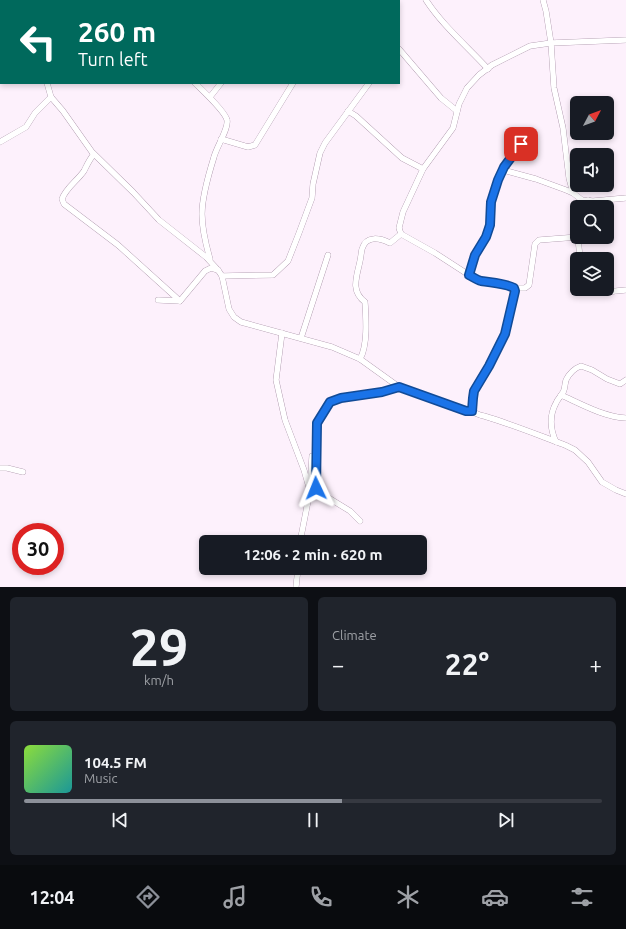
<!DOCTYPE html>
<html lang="en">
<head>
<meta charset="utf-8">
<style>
  body { margin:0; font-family:Ubuntu,sans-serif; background:#20242c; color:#f1f3f6; height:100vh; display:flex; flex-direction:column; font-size:15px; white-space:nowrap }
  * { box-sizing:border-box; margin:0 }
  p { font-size:13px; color:#9ea1a6 }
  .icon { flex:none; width:22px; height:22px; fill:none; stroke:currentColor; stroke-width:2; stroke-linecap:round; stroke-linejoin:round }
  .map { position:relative; height:587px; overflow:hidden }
  .details { display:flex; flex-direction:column; gap:10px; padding:10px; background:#0d0f14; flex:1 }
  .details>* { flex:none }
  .top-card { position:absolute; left:0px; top:0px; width:400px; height:84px; box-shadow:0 2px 6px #0003; background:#00695c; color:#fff; overflow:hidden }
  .needle { width:26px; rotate:49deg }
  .fabs { position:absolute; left:570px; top:96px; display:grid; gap:8px }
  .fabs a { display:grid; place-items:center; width:44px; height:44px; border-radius:6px; background:#171b24; box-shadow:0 2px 6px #0003; font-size:20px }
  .speed { position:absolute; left:12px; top:523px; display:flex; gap:8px; font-size:20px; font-weight:700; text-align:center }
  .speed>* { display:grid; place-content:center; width:52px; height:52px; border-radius:50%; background:#171b24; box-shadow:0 2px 6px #0003; line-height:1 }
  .speed .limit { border:6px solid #d22; background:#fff; color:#111 }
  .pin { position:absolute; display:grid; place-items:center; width:34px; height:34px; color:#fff; margin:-17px; border-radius:8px; box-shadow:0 2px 6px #0006 }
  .me { position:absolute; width:44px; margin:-22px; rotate:358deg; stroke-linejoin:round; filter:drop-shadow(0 0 3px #0008) }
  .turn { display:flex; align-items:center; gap:14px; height:84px; padding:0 12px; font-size:18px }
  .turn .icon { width:52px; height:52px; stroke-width:2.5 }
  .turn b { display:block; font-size:28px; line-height:34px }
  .big { font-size:30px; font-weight:700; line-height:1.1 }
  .details .widget { flex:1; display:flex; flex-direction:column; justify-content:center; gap:6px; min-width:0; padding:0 14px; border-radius:6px; background:#20242c }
  .details .dial { align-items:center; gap:0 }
  .dial b { font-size:52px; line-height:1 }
  .song { display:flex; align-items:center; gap:12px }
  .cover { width:48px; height:48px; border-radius:6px; background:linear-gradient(135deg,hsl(90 70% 55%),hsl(180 70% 35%)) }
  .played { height:4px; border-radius:2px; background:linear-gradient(90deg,#8c9099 55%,#363941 55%) }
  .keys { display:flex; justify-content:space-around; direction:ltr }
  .heat { display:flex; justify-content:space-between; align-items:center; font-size:22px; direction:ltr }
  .details .tiles { flex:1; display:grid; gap:10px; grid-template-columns:1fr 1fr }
  .widget:last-child { grid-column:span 2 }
  .trip { position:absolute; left:199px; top:535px; width:228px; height:40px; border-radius:6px; background:#171b24; box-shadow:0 2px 6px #0003; font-weight:700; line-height:40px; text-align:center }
  .tabs { display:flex; height:64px; justify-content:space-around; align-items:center; background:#090b0e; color:#9ea1a6 }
  .tabs .icon { width:28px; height:28px }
  .tabs .on { color:#8c9099 }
  .tabs b { font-size:18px; color:#f1f3f6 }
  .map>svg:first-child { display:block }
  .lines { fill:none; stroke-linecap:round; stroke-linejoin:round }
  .street-casing { stroke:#997e97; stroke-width:6 }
  .street { stroke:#fff; stroke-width:5.5 }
  .route-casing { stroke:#114b97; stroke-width:10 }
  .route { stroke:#1a73e8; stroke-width:7 }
</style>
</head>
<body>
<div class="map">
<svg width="626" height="587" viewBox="0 0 626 587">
  <rect width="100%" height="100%" fill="#fdf1fc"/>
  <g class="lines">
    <defs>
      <g id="street">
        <polyline points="16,0 17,1"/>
        <polyline points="352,0 353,1"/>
        <path d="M426 0C443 26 467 46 488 69"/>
        <polyline points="543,0 546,11 551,43 554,88 563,128 569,178 573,193"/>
        <polyline points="109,1 109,0"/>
        <polyline points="232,1 232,0"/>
        <polyline points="293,1 294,0"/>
        <polyline points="399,49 441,98 457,111"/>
        <path d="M47 83 51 97 63 111 92 152 133 192 159 220 206 257 218 270 222 276 229 309 234 317 241 322 332 347 360 359 399 387 467 411C473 411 477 415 484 416 511 424 538 435 565 445L575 450 588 462 602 482 616 490 626 494"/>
        <path d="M195 83C202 90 225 111 227 120 229 128 216 148 214 157 209 173 202 198 202 214 202 229 206 245 210 259"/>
        <polyline points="210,97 221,83"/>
        <polyline points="348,111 356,116 402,158 423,169"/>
        <polyline points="530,132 503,170 536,179 566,190 573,193 582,200 593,201 626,198"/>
        <polyline points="221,139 248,147 255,145 293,83"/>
        <polyline points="0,142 26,127 35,113 51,97"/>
        <path d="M94 154C89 160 87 165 84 171 77 181 66 188 62 199L64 204 118 245 180 301"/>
        <polyline points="586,207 588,200"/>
        <polyline points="578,237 580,259"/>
        <polyline points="469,275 475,255 490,228 492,196 503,170"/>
        <polyline points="222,276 273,275 288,261 299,233 312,198 313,184 320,153 325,143 369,83"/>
        <polyline points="515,288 525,288 529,285 535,244 539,240 578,237"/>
        <polyline points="589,289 591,292 595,293 626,290"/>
        <polyline points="158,300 180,301 205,271 211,268 218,270"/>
        <polyline points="282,333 276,380 285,420 304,470 310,491"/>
        <polyline points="301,338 328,255"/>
        <path d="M360 359C368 345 366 318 365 302 350 291 357 276 360 261 361 257 361 253 362 249 366 235 380 238 390 243L401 234"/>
        <path d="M561 395C581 404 604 417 626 418"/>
        <polyline points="472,411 473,398 474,391 489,366 505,334 508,324 515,288 493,282 480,280 469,275 435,253 401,234 399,228 403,212 423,169 453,128 459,104 467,88 479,75 492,65 530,46 551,43 626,40"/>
        <path d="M556 442C550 429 549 416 556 403 558 398 563 394 564 390 565 387 565 383 566 380 569 374 575 368 581 366L592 370 607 379 620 384 626 380"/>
        <polyline points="0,468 7,468 23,472"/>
        <polyline points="360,521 350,511 319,492 316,488 316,429 319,418 327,405 335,400 382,392 399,387"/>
        <polyline points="300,542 310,491 312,456"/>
        <polyline points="296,587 298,568"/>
      </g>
    </defs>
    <use href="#street" class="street-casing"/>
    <use href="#street" class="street"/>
  </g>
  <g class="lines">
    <defs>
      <path id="route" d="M316 488 317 423 330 402 341 398 382 392 399 387 466 411H472L473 398 474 391 489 366 505 334 515 291 514 288C504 283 493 283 481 281 477 280 473 277 469 275L475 255 486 237 490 225 491 202 498 180 504 167 521 144"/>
    </defs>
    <use href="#route" class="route-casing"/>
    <use href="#route" class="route"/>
  </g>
</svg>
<div class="fabs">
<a><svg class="needle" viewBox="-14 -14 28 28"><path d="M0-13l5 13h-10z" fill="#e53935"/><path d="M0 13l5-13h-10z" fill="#9ea1a6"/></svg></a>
<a><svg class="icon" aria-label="sound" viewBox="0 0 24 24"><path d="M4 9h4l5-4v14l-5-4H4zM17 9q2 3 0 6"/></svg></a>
<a><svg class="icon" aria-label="search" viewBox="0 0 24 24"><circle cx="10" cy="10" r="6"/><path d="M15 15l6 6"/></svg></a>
<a><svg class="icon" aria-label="layers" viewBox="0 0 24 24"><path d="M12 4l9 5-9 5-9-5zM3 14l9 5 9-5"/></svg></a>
</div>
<div class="speed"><div class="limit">30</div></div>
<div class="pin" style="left:521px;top:144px;background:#d93025"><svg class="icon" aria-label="arrive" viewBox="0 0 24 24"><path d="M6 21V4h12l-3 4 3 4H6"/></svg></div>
<svg class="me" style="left:316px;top:488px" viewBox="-20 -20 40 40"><path d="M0-17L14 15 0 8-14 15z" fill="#1a73e8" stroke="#fff" stroke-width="4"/></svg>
<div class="trip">12:06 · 2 min · 620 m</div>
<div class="top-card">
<div class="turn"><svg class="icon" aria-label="left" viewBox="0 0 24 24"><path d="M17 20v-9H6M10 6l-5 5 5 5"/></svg><div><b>260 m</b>Turn left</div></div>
</div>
</div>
<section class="details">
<div class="tiles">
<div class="widget dial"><b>29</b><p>km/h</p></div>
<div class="widget"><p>Climate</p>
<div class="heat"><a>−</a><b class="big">22°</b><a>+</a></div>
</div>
<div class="widget">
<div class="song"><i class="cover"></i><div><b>104.5 FM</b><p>Music</p></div></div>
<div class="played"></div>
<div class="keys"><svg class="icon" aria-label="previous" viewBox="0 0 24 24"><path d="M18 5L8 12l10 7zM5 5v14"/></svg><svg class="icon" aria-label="pause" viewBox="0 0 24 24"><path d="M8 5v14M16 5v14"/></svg><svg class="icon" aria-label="next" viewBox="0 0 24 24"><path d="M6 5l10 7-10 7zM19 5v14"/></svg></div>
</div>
</div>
</section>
<nav class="tabs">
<b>12:04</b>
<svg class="icon on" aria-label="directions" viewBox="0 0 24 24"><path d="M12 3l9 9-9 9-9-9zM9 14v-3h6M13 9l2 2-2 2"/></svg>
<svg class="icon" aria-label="music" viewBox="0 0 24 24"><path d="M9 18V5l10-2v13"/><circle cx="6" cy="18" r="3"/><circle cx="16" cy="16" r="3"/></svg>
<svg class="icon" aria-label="phone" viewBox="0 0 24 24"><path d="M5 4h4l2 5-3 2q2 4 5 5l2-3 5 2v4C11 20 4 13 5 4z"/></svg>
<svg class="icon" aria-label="climate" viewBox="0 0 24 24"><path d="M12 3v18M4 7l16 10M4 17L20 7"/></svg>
<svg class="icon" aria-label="car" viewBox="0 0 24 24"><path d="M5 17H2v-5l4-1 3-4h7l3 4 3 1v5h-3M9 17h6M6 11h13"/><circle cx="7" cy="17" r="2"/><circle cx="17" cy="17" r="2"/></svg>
<svg class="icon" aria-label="filters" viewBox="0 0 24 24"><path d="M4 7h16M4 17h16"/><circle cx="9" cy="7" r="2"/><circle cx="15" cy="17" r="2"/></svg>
</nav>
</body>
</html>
